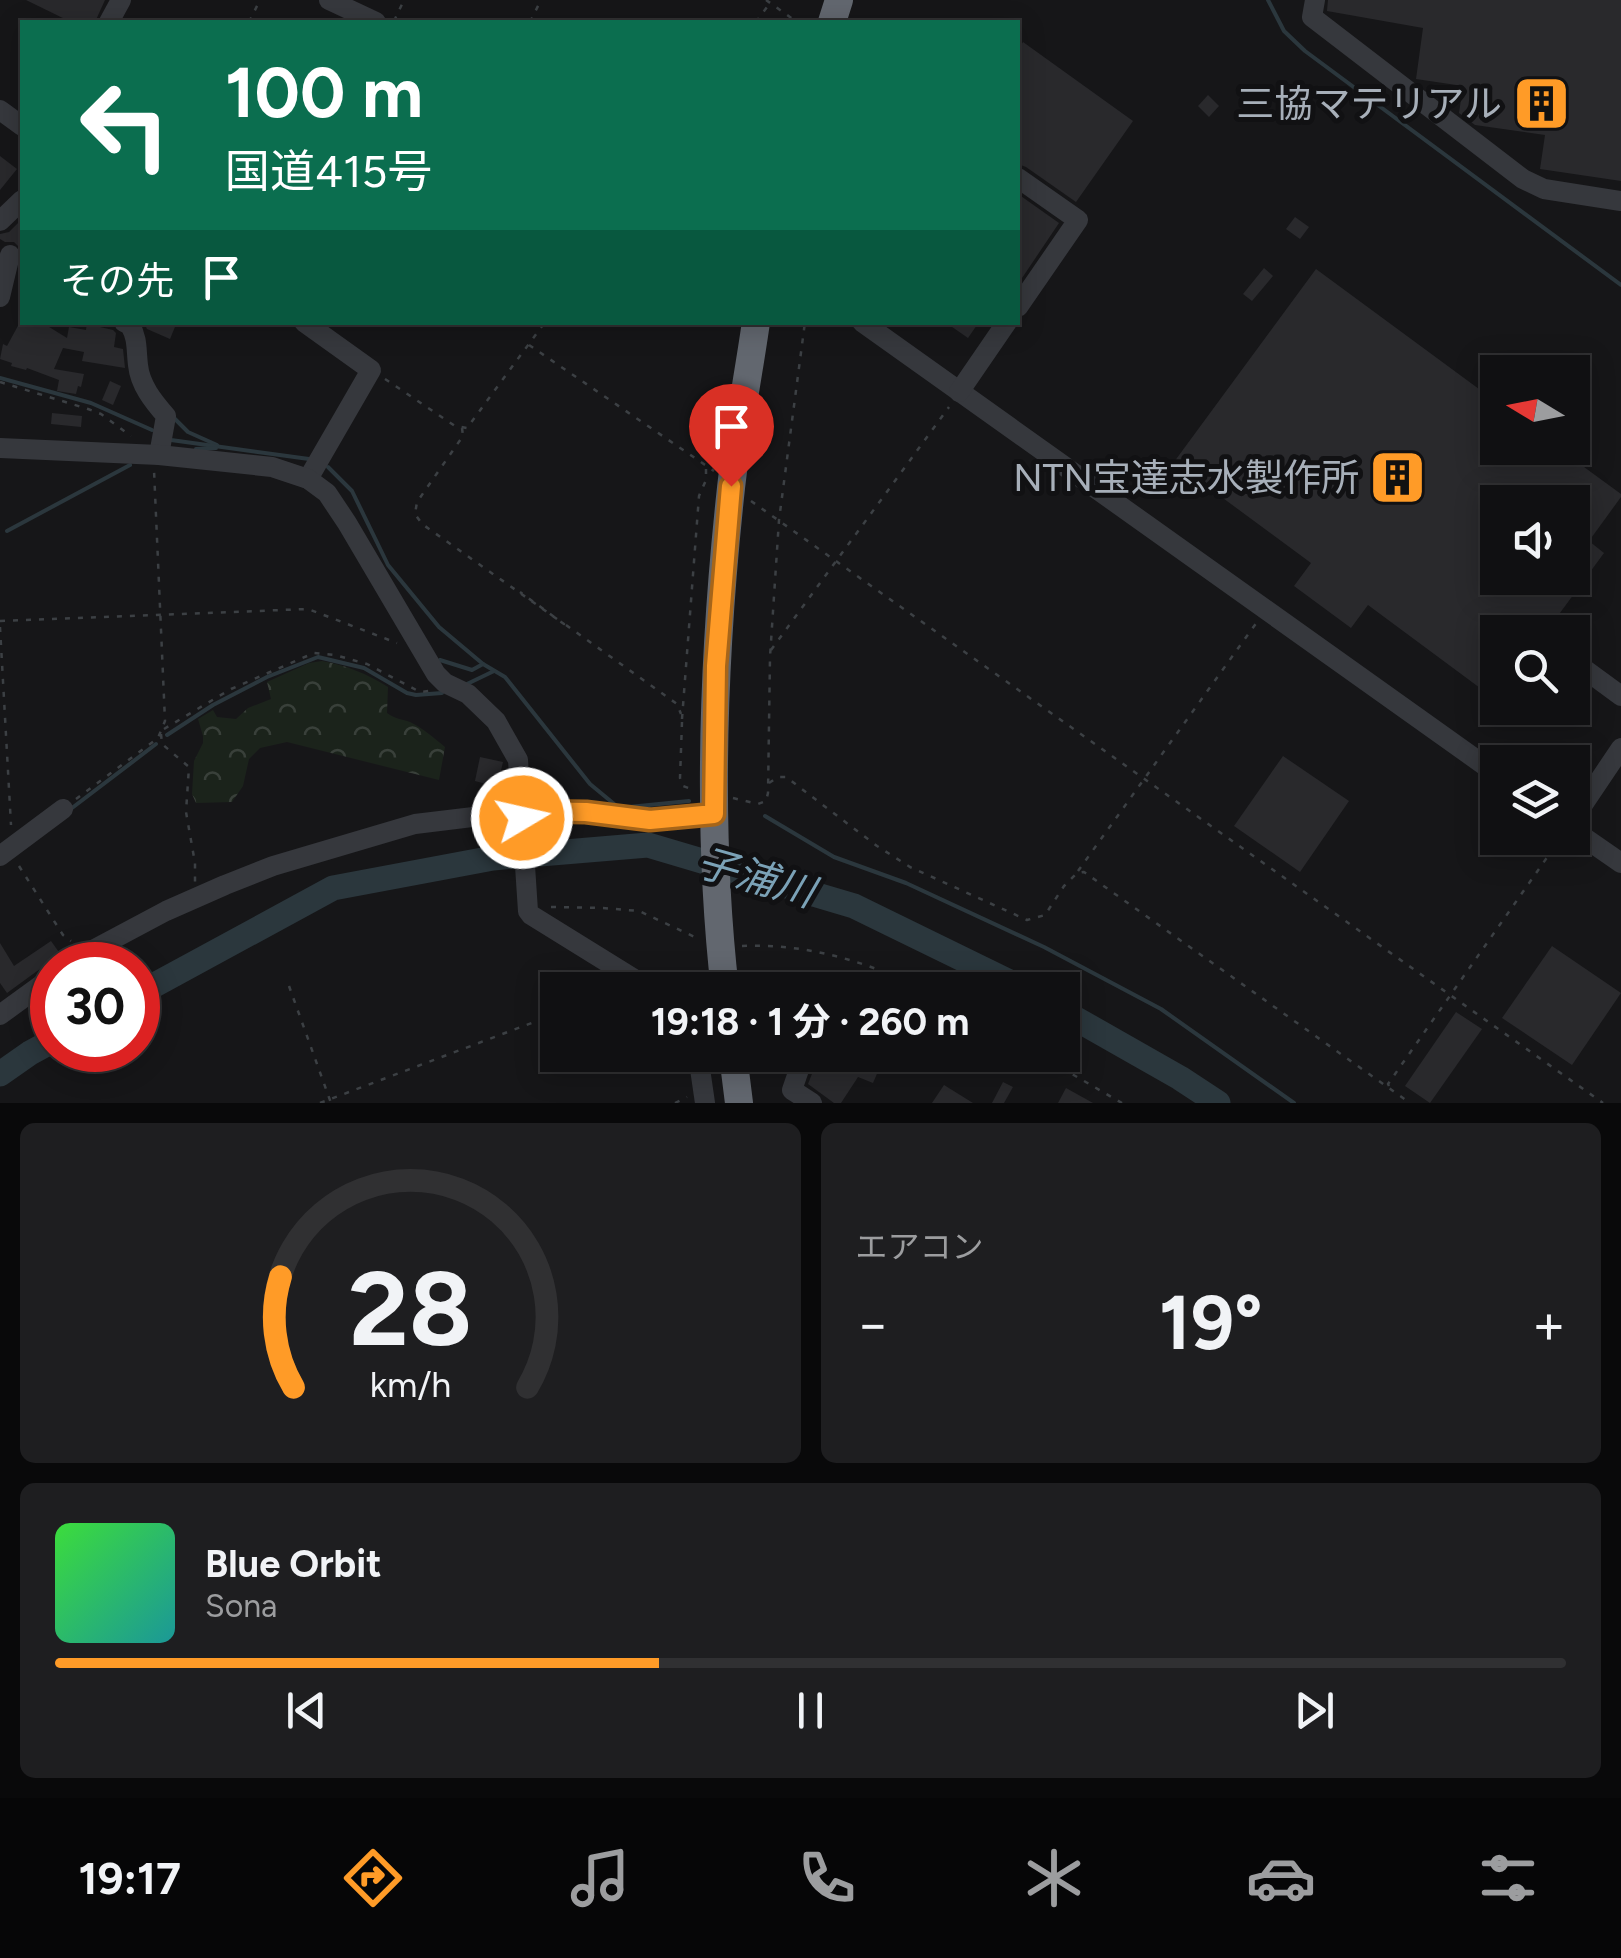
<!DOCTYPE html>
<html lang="ja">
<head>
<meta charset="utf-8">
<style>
  body { margin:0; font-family:Figtree,"Noto Sans JP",sans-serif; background:#1e1e20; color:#f1f3f6; height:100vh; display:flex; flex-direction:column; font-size:38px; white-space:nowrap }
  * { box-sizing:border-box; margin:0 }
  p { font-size:32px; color:#9c9d9f }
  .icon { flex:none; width:55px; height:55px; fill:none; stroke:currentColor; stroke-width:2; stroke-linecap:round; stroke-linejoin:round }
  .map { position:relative; height:1103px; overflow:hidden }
  .details { display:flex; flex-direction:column; gap:20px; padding:20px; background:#09090a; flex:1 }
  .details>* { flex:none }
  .guide { position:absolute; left:20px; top:20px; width:1000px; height:305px; border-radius:0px; box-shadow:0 5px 25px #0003,0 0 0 2px #303032; background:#0b6e4f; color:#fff; overflow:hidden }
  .needle { width:65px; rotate:280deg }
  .tools { position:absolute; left:1480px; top:355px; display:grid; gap:20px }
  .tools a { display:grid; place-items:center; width:110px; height:110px; border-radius:0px; background:#101012; box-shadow:0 5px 25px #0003,0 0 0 2px #303032; font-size:50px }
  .speed { position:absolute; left:30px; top:942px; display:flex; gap:20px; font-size:50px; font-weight:700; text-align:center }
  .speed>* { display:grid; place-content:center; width:130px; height:130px; border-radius:50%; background:#101012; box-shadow:0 5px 25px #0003,0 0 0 2px #303032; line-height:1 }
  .speed .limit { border:15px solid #d22; background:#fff; color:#111 }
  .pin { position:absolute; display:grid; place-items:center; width:85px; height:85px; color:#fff; margin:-102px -42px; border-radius:50% 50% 50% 0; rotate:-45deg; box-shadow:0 0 10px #0007 }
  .pin .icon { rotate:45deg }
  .me { position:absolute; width:110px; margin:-55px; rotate:81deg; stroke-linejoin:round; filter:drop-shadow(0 0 8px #0008) }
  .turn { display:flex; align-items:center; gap:35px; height:210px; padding:0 40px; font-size:45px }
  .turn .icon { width:130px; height:130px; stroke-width:2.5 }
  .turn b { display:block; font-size:70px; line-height:85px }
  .then { display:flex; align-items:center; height:95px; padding:0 40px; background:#0003; gap:20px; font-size:38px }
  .big { font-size:75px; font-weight:700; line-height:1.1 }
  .details .tile { flex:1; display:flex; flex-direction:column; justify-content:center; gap:15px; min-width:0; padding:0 35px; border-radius:15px; background:#1e1e20 }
  .details .dial { align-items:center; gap:0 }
  .dial svg { height:260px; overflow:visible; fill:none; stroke:#303032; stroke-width:7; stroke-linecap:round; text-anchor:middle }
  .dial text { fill:#f1f3f6; stroke:none }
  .song { display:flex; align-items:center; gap:30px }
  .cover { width:120px; height:120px; border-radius:15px; background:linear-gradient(135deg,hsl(120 70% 55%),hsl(180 70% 35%)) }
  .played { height:10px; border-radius:5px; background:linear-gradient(90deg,#ff9b27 40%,#303032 40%) }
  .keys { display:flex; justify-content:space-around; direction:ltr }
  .heat { display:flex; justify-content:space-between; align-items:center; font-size:55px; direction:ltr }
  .details .tiles { flex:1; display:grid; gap:20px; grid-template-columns:1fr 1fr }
  .tile:last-child { grid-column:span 2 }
  .trip { position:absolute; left:540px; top:972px; width:540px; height:100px; border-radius:0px; background:#101012; box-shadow:0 5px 25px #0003,0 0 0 2px #303032; font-weight:700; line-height:100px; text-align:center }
  .tabs { display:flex; height:160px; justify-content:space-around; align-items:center; background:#060607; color:#9c9d9f }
  .tabs .icon { width:70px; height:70px }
  .tabs .current { color:#ff9b27 }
  .tabs b { font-size:45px; color:#f1f3f6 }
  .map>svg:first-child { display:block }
  .forest { fill:url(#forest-crowns) }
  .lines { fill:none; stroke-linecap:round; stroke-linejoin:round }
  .stream { stroke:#2b373d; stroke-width:4 }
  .river { stroke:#2b373d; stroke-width:25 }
  .building { fill:#29292c; fill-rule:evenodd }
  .path { stroke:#3c4044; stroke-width:2.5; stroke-dasharray:5 8; stroke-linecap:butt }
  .minor { stroke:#36383d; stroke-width:20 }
  .highway { stroke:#62676f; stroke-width:28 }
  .route-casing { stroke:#a66519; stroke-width:25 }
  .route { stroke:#ff9b27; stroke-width:18 }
  .labels { text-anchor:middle; stroke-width:10; stroke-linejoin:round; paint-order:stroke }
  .poi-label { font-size:38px; fill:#a7afb9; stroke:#111113; text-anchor:end }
  .water-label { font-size:40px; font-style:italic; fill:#7ba2b7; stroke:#111113 }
</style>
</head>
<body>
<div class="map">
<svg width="1621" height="1103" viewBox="0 0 1621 1103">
  <defs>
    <pattern id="forest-crowns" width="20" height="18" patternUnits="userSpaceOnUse" patternTransform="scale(2.5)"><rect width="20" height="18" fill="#1b231b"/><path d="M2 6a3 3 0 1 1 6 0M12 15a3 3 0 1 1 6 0" fill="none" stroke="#39403a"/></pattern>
  </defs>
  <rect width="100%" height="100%" fill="#161618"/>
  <path class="forest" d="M322 661C346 665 367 674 388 687L387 713C395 719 402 719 410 722 423 728 434 738 445 747L439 780 287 742 260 748 249 759 243 786 232 802 196 803 192 794 194 761 203 743V736L198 719 213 710 217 717 236 719 248 708 271 699 267 682 309 663Z"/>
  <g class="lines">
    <g class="stream">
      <polyline points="1268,0 1284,31 1305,51 1621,285"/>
      <polyline points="0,378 91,403 152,430"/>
      <polyline points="174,418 188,432 217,445"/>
      <polyline points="171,440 309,459"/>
      <polyline points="196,449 216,448"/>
      <polyline points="328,467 352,491 388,565 439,627 483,664 505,677 590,784 619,808 689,801"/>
      <polyline points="7,531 130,465"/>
      <polyline points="440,660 472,670 483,664"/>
      <polyline points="467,684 494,671"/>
      <polyline points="167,735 213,705 267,677 318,657 364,668 407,693 416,695 442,693"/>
      <polyline points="72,808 156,744"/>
      <polyline points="765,816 834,857 906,883 1044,947 1161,1009 1294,1103"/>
    </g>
    <g class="river">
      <polyline points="138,994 333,888 493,858 648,845 854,906 1026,990"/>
      <polyline points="1062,1011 1180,1078 1218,1103"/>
      <polyline points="0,1074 30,1053 52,1041"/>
    </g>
  </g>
  <g class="building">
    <polygon points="26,0 105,0 95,22 71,22"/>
    <polygon points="1328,0 1621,0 1621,181 1540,169 1545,135 1475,125 1459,113 1463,86 1416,79 1423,28 1327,11"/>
    <polygon points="1023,42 1133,121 1076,202 1026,167 1018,164 1018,50"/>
    <polygon points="1208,95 1219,106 1209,117 1198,106"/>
    <polygon points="0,156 17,169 0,190"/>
    <polygon points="1018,194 1059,223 1018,284"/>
    <polygon points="1295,217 1309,227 1300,239 1286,229"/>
    <polygon points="22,219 22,250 14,242 5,242 0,239 0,234 9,232"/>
    <polygon points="1264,268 1273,276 1252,301 1243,294"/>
    <path d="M1316 269 1498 403V448H1558L1621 494V497L1589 541 1604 553 1546 632H1536L1526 625 1521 632H1498V665L1480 688 1368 605 1351 628 1294 586 1311 563 1174 462ZM1498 502H1572V578H1498Z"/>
    <polygon points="20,322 41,322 67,338 69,327 86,330 87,322 101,322 100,327 113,330 116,333 114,347 123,349 125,368 82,361 84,352 63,348 54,369 84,374 81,387 78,386 76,394 57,391 59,380 27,368 26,370 11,366 12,363 0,359 3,344 7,346"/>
    <polygon points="144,322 177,322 170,339 147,329"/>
    <polygon points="945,322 979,322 968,338"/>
    <polygon points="110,381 121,386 113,405 102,400"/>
    <polygon points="52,413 82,416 81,427 51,424"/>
    <polygon points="1283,756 1349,801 1300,872 1234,826"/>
    <polygon points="480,757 503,762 497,787 475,781"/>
    <polygon points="51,941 61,955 57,963 44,966 7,993 0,983 0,943 14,966"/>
    <polygon points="1552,946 1621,993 1572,1065 1502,1018"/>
    <polygon points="1456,1012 1482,1029 1430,1103 1405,1086"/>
    <polygon points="822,1055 885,1055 873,1083 858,1077 841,1103 834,1103 808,1084 815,1066"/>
    <polygon points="1003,1082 1013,1087 1004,1103 992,1103"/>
    <polygon points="944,1085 973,1103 932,1103"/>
    <polygon points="1066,1088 1093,1103 1058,1103"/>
  </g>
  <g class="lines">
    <g class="path">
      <polyline points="766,0 797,22"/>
      <polyline points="394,21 404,0"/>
      <polyline points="249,22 260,0"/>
      <polyline points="530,22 541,0"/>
      <polyline points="756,22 770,3"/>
      <polyline points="529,345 714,471"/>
      <polyline points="385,379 455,426 467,428 545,322"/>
      <polyline points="0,382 88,409 101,414 131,436"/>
      <polyline points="462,428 463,436 417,502 415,514 422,524 564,624 520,592"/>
      <polyline points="751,501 1603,1103"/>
      <polyline points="0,621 308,609 397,643"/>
      <polyline points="566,625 677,704 681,714"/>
      <polyline points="0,627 11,825"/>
      <polyline points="771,650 949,407"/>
      <polyline points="682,719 699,496 706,480 706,466"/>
      <polyline points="682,722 680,778 683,786 694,790"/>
      <polyline points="164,729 231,689 314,653 335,655 367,664 420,692 429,691"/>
      <polyline points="161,734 162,744 189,767 186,812 195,863 195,882"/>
      <polyline points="769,783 778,777 786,777 877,846 910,867 1027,920 1045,915 1064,886 1077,873 1084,872 1410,1103"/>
      <polyline points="733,798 758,804 766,801 768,793 770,657 779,520 805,322"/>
      <polyline points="76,799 158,738 165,721 154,470"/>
      <polyline points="19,866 63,935 71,941"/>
      <polyline points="1078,871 1257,622"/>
      <polyline points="551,907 603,908 639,911 697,938"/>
      <path d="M742 946C803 943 869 961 922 990"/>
      <polyline points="289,986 331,1103"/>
      <polyline points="1039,1055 1122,1103"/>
      <polyline points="1389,1086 1388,1084 1560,839"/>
      <polyline points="320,1103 558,1013"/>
      <polyline points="675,1103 687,1097"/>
    </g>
    <g class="minor">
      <polyline points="329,0 376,22"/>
      <polyline points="1315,0 1312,17 1523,179 1544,189 1621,201"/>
      <polyline points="109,22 121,0"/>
      <polyline points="0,110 22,126"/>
      <polyline points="1018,178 1078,220 1018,307"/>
      <polyline points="0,221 22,200"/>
      <polyline points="0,297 10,255"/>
      <path d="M124 322 130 325C138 339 136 349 138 365 140 385 153 401 166 416L159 455"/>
      <polyline points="304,322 371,370 308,479"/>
      <polyline points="862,322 1498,775"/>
      <polyline points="959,392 1007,322"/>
      <polyline points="0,448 159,455 272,467 308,479 327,493 347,523 436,674 445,683 468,694 496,721 518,760 528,911 531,915 652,990"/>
      <polyline points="1572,660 1621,696"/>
      <polyline points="1572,821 1621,748"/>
      <polyline points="1572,829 1621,863"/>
      <polyline points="0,856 63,809"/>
      <polyline points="70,965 89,952 166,911 225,885 273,866 415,824 522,811 586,812 650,820 714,814"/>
      <polyline points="0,1015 52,977"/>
      <polyline points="698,1055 705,1103"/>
      <polyline points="804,1055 792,1090 812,1103"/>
    </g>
    <g class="highway">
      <polyline points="832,22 839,0"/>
      <path d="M725 990C706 824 713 654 731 488 737 433 748 378 756 322"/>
      <polyline points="733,1055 739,1103"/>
    </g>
  </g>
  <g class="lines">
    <defs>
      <polyline id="route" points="522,818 522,811 586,812 650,820 714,814 716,666 731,486"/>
    </defs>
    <use href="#route" class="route-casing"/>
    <use href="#route" class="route"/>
  </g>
  <defs>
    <symbol id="building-square" viewBox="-11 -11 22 22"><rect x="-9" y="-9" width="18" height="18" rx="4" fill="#ff9b27" stroke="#111113"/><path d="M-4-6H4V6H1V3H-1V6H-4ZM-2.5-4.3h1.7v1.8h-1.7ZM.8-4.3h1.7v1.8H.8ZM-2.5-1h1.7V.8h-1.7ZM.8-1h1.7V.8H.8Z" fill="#111"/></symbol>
  </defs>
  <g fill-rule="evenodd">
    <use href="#building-square" x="1510" y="72" width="63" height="63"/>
    <use href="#building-square" x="1366" y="446" width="63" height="63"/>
  </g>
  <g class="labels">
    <g class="poi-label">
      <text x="1502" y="117">三協マテリアル</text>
      <text x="1359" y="491">NTN宝達志水製作所</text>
    </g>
    <g class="water-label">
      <text transform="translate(756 877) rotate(16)" y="14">子浦川</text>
    </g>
  </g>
</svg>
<div class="tools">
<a><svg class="needle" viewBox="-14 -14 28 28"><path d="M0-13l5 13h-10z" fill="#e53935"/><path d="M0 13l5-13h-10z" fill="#9c9d9f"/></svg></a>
<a><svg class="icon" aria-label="sound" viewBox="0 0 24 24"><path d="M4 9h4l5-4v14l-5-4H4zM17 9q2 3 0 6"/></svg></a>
<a><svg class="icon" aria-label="search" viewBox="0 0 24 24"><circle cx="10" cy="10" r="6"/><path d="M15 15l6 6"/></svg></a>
<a><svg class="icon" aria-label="layers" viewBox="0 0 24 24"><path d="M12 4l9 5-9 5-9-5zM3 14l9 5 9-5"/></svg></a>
</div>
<div class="speed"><div class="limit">30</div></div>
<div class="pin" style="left:731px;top:486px;background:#d93025"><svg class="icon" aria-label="arrive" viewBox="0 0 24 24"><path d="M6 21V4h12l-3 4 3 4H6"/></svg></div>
<svg class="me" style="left:522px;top:818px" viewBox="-20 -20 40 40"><circle r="17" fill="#ff9b27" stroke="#fff" stroke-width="3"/><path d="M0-11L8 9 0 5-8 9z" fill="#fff"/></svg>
<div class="trip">19:18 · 1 分 · 260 m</div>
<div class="guide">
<div class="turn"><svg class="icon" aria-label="left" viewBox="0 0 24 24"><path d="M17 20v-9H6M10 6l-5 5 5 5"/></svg><div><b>100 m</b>国道415号</div></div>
<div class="then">その先<svg class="icon" aria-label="arrive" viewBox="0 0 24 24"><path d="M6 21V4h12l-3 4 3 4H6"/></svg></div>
</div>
</div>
<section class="details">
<div class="tiles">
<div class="tile dial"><svg viewBox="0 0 100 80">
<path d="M14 69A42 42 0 1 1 86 69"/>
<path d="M14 69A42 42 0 0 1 10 35" stroke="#ff9b27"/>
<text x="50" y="56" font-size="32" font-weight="700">28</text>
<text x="50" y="72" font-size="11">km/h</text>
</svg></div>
<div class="tile"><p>エアコン</p>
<div class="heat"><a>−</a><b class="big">19°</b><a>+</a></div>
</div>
<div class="tile">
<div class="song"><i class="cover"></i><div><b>Blue Orbit</b><p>Sona</p></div></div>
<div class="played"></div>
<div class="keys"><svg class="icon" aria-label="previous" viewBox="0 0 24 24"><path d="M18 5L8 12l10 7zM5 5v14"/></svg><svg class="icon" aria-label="pause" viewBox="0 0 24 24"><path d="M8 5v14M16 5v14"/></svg><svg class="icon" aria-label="next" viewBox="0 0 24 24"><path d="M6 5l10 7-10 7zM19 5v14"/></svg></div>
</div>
</div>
</section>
<nav class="tabs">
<b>19:17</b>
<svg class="icon current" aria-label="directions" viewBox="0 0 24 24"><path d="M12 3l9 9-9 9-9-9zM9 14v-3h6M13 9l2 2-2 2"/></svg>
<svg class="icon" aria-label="music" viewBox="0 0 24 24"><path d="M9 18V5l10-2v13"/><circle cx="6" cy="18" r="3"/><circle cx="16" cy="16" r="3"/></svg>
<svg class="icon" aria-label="phone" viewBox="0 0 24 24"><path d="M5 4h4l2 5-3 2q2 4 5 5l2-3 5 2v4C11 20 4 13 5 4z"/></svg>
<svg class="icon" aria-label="climate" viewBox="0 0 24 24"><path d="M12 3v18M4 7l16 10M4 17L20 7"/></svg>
<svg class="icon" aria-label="car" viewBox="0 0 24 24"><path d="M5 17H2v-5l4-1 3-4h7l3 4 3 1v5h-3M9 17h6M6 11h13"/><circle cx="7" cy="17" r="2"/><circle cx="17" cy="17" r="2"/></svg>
<svg class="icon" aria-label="filters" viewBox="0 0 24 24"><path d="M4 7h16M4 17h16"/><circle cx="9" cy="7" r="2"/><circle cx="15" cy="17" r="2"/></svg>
</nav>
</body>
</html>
